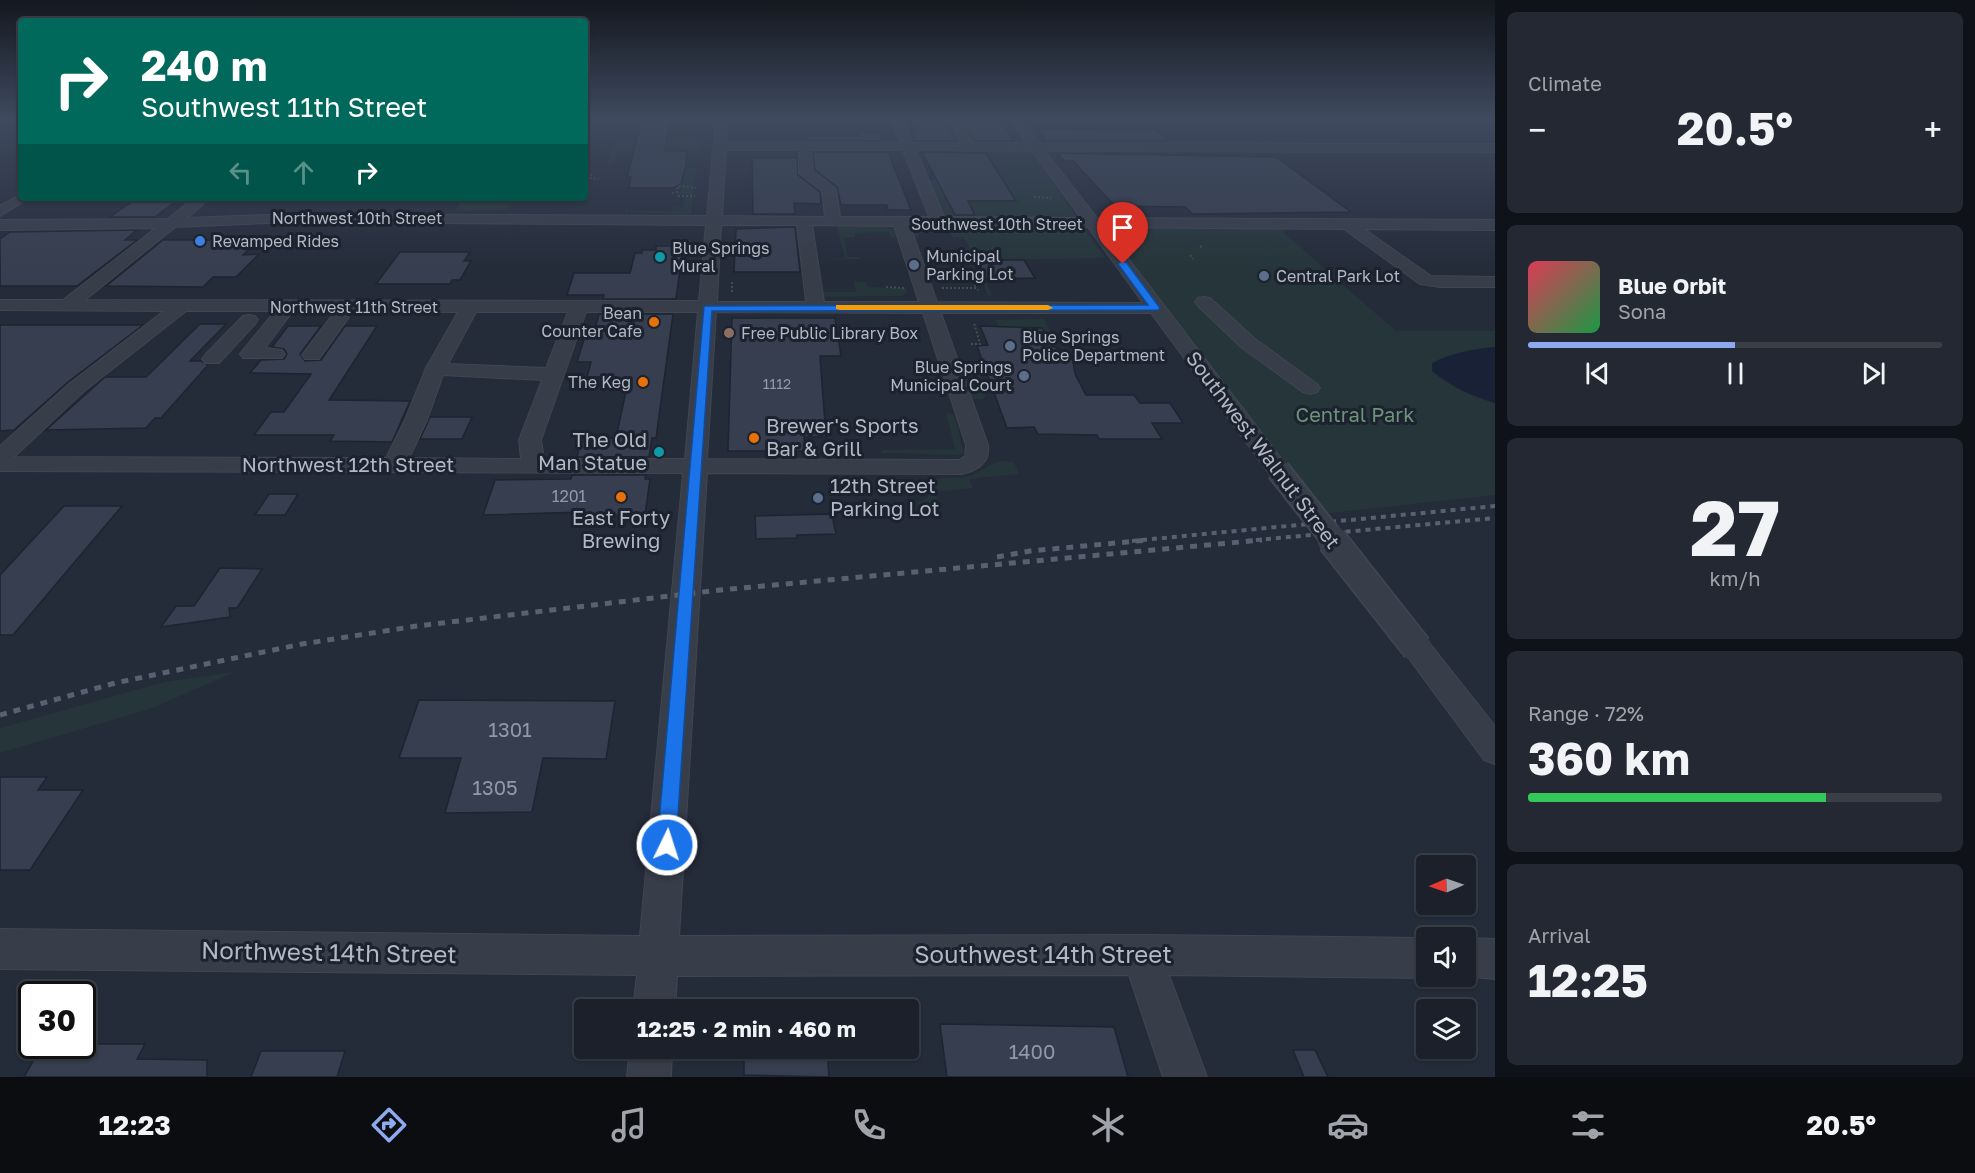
<!DOCTYPE html>
<html lang="en">
<head>
<meta charset="utf-8">
<style>
  body { margin:0; font-family:"Golos Text",sans-serif; background:#242833; color:#f1f3f6; height:100vh; display:flex; flex-direction:column; font-size:22px; white-space:nowrap }
  * { box-sizing:border-box; margin:0 }
  p { font-size:20px; color:#a0a3a9 }
  .icon { flex:none; width:33px; height:33px; fill:none; stroke:currentColor; stroke-width:2; stroke-linecap:round; stroke-linejoin:round }
  .map { position:relative; flex:1; overflow:hidden }
  .sheet { display:flex; flex-direction:column; gap:12px; padding:12px; background:#0f1218; width:480px }
  .sheet>* { flex:none }
  .banner { position:absolute; left:18px; top:18px; width:570px; height:183px; border-radius:6px; box-shadow:0 2px 4px #0004,0 0 0 2px #393e47; background:#00695c; color:#fff; overflow:hidden }
  .needle { width:39px; rotate:268deg }
  .tools { position:absolute; left:1416px; top:855px; display:grid; gap:12px }
  .tools a { display:grid; place-items:center; width:60px; height:60px; border-radius:6px; background:#1b202b; box-shadow:0 2px 4px #0004,0 0 0 2px #393e47; font-size:30px }
  .speed { position:absolute; left:18px; top:981px; display:flex; gap:12px; font-size:30px; font-weight:700; text-align:center }
  .speed>* { display:grid; place-content:center; width:78px; height:78px; border-radius:50%; background:#1b202b; box-shadow:0 2px 4px #0004,0 0 0 2px #393e47; line-height:1 }
  .speed .limit { border:3px solid #111; border-radius:9px; background:#fff; color:#111 }
  .pin { position:absolute; display:grid; place-items:center; width:51px; height:51px; color:#fff; margin:-62px -26px; border-radius:50% 50% 50% 0; rotate:-45deg; box-shadow:0 0 6px #0007 }
  .pin .icon { rotate:45deg }
  .me { position:absolute; width:66px; margin:-33px; rotate:4deg; stroke-linejoin:round; filter:drop-shadow(0 0 4px #0008) }
  .turn { display:flex; align-items:center; gap:21px; height:126px; padding:0 24px; font-size:27px }
  .turn .icon { width:78px; height:78px; stroke-width:2.5 }
  .turn b { display:block; font-size:42px; line-height:51px }
  .lanes { display:flex; align-items:center; height:57px; padding:0 24px; background:#0003; justify-content:center; gap:30px; direction:ltr }
  .lanes .off { opacity:.35 }
  .big { font-size:45px; font-weight:700; line-height:1.1 }
  .sheet .tile { flex:1; display:flex; flex-direction:column; justify-content:center; gap:9px; min-width:0; padding:0 21px; border-radius:9px; background:#242833 }
  .sheet .dial { align-items:center; gap:0 }
  .dial b { font-size:78px; line-height:1 }
  .song { display:flex; align-items:center; gap:18px }
  .cover { width:72px; height:72px; border-radius:9px; background:linear-gradient(135deg,hsl(350 70% 55%),hsl(140 70% 35%)) }
  .played { height:6px; border-radius:3px; background:linear-gradient(90deg,#8da9f0 50%,#393e47 50%) }
  .keys { display:flex; justify-content:space-around; direction:ltr }
  .heat { display:flex; justify-content:space-between; align-items:center; font-size:33px; direction:ltr }
  .charge { height:9px; border-radius:4px; background:linear-gradient(90deg,#34c759 72%,#393e47 0) }
  .trip { position:absolute; left:574px; top:999px; width:345px; height:60px; border-radius:6px; background:#1b202b; box-shadow:0 2px 4px #0004,0 0 0 2px #393e47; font-weight:700; line-height:60px; text-align:center }
  .tabs { display:flex; height:96px; justify-content:space-around; align-items:center; background:#0b0d11; color:#a0a3a9 }
  .tabs .icon { width:42px; height:42px }
  .tabs .on { color:#8da9f0 }
  .tabs b { font-size:27px; color:#f1f3f6 }
  main { display:flex; flex:1; min-height:0 }
  .map>svg:first-child { display:block }
  .green { fill:#25353a }
  .water { fill:#182136 }
  .building { fill:#363e4f; stroke:#1e2430; stroke-width:1.5 }
  .lines { fill:none; stroke-linecap:round; stroke-linejoin:round }
  .minor-casing { stroke:#404652; stroke-width:2 }
  .path { stroke:#3e4f52; stroke-width:2; stroke-dasharray:2 2; stroke-linecap:butt }
  .minor { fill:#373d49; fill-rule:evenodd }
  .rail-far1 { stroke:#596070; stroke-width:4; stroke-dasharray:5 5; stroke-linecap:butt }
  .rail { stroke:#596070; stroke-width:5; stroke-dasharray:7 7; stroke-linecap:butt }
  .minor-bridge-far1-casing { stroke:#404652; stroke-width:26; stroke-linecap:butt }
  .minor-bridge-casing { stroke:#404652; stroke-width:32; stroke-linecap:butt }
  .minor-bridge-far1 { stroke:#373d49; stroke-width:22 }
  .minor-bridge { stroke:#373d49; stroke-width:29 }
  .route { fill:#1a73e8; stroke:#114b97; stroke-width:1.5 }
  .slow { fill:#f59e0b }
  .shop-dot { fill:#3f7fe0; stroke:#1c222e; stroke-width:2 }
  .culture-dot { fill:#0f9aa8; stroke:#1c222e; stroke-width:2 }
  .service-dot { fill:#5c6f8a; stroke:#1c222e; stroke-width:2 }
  .food-dot { fill:#e8710a; stroke:#1c222e; stroke-width:2 }
  .education-dot { fill:#8d6e63; stroke:#1c222e; stroke-width:2 }
  .labels { text-anchor:middle; stroke-width:6; stroke-linejoin:round; paint-order:stroke }
  .far-number-label { font-size:14px; fill:#9198a6 }
  .far-street-label { font-size:16px; fill:#b2b8c5; stroke:#1c222e }
  .far-poi-label { font-size:16px; fill:#b2b8c5; stroke:#1c222e; text-anchor:start }
  .number-label { font-size:16px; fill:#9198a6 }
  .park-label { font-size:20px; fill:#6b9479; stroke:#1c222e }
  .poi-label { font-size:20px; fill:#b2b8c5; stroke:#1c222e; text-anchor:start }
  .street-label { font-size:20px; fill:#b2b8c5; stroke:#1c222e }
  .near-number-label { font-size:20px; fill:#9198a6 }
  .near-street-label { font-size:24px; fill:#b2b8c5; stroke:#1c222e }
</style>
</head>
<body>
<main>
<div class="map">
<svg width="1495" height="1077" viewBox="0 0 1495 1077">
  <rect width="100%" height="100%" fill="#242b39"/>
  <g class="green">
    <polygon points="703,139 701,155 690,155 690,152 687,151 618,151 613,164 607,164 616,140"/>
    <polygon points="969,149 1031,151 1078,219 936,218 920,180 987,179"/>
    <polygon points="682,168 697,168 693,195 675,194 680,192 684,173 682,173"/>
    <polygon points="685,196 693,196 691,215 625,212 626,207 628,211 672,211 674,207 684,207"/>
    <polygon points="464,198 516,198 506,210 455,211"/>
    <polygon points="1093,224 1275,225 1396,331 1495,331 1495,495 1313,515"/>
    <polygon points="837,225 884,226 893,230 896,237 891,237 888,232 855,233 855,237 844,238 848,257 859,257 860,259 814,260 845,258"/>
    <polygon points="921,226 1075,228 1086,232 1106,258 976,260 992,295 988,296 984,286 978,286 975,281 985,280 964,237 953,237 950,232 918,233 919,237 914,237 911,230"/>
    <polygon points="854,281 866,282 868,287 906,288 907,293 901,296 818,297 821,292 856,292"/>
    <polygon points="1044,319 1057,343 1051,343 1042,328 1004,328 998,326 996,320"/>
    <polygon points="961,368 978,368 986,389 984,399 972,399 959,370"/>
    <polygon points="946,413 954,414 964,453 958,455 880,453 883,450 955,449"/>
    <polygon points="1003,461 1014,462 1019,474 969,479 973,488 934,492 942,508 927,510 917,503 928,497 929,481 932,479 969,477 996,462"/>
    <polygon points="235,672 150,709 0,753 0,728 164,682"/>
  </g>
  <path class="water" d="M1495 347V403C1471 396 1451 387 1432 371V363C1452 353 1473 349 1495 347Z"/>
  <g class="building">
    <polygon points="642,118 671,118 665,151 687,151 686,166 681,184 673,188 629,188 631,177 627,177"/>
    <polygon points="910,119 945,119 957,141 916,141 912,133 916,133"/>
    <polygon points="962,119 999,119 1014,141 974,141"/>
    <polygon points="1037,129 1155,130 1168,141 1047,141"/>
    <polygon points="859,133 880,133 883,141 808,140 807,136 860,136"/>
    <polygon points="813,152 888,152 911,210 888,210 887,205 841,205 837,187 815,170"/>
    <polygon points="922,152 986,153 1016,201 968,201 975,215 955,215"/>
    <polygon points="1058,153 1276,157 1351,212 1193,214 1185,207 1115,206 1073,161 1064,161"/>
    <polygon points="752,158 797,158 798,175 820,192 821,204 794,203 795,214 753,214"/>
    <polygon points="137,198 180,198 155,217 110,217"/>
    <polygon points="795,227 800,272 734,272 736,229"/>
    <polygon points="137,230 125,240 137,240 77,286 0,286 0,239 10,232"/>
    <polygon points="163,240 258,240 243,255 259,254 236,277 213,277 203,287 106,286"/>
    <polygon points="656,246 683,246 676,299 603,299 604,295 567,295 574,273 630,273 635,253 642,253 642,250 656,250"/>
    <polygon points="400,252 470,252 464,261 471,261 460,280 452,280 450,284 376,284"/>
    <polygon points="977,260 1024,260 1035,278 986,279"/>
    <polygon points="599,314 673,314 656,438 652,438 649,457 577,457 582,438 616,438 628,382 611,382 612,377 587,377 591,362 577,362 585,336 593,336"/>
    <polygon points="732,318 835,318 841,356 820,356 826,437 804,437 805,451 728,451"/>
    <polygon points="200,324 226,324 190,361 201,361 208,365 161,418 155,418 146,428 46,430 105,377 146,377"/>
    <polygon points="0,325 143,325 68,382 14,430 0,431"/>
    <polygon points="288,326 321,326 300,354 305,361 321,360 345,326 377,326 329,400 410,401 392,442 330,441 334,435 254,435 271,412 284,412 311,374 250,373 261,360 284,359 287,354 284,349 272,347"/>
    <polygon points="980,326 1042,328 1052,346 1069,353 1073,361 1075,374 1086,395 1134,395 1140,403 1170,403 1183,423 1152,423 1162,439 1099,439 1097,435 1038,434 1034,427 1007,428 977,346 988,345"/>
    <polygon points="430,417 472,417 462,439 420,439"/>
    <polygon points="572,475 646,475 645,479 650,479 645,515 581,515 582,512 483,515 495,480 571,479"/>
    <polygon points="269,494 298,494 285,515 255,515"/>
    <polygon points="64,506 122,506 13,635 0,635 0,575"/>
    <polygon points="832,514 836,534 797,535 797,538 756,539 755,516"/>
    <polygon points="220,568 262,569 237,608 229,608 230,617 161,627 176,606 194,606"/>
    <polygon points="419,700 615,701 606,759 543,758 532,812 445,813 461,758 399,758"/>
    <polygon points="0,777 47,777 38,790 83,790 30,870 0,870"/>
    <polygon points="940,1024 1114,1027 1128,1077 947,1077"/>
    <polygon points="87,1044 145,1044 137,1059 207,1060 207,1077 24,1077 35,1058 80,1058"/>
    <polygon points="744,1048 827,1048 829,1077 744,1075"/>
    <polygon points="1293,1050 1315,1050 1328,1077 1304,1077"/>
    <polygon points="261,1051 345,1051 337,1077 251,1077"/>
  </g>
  <g class="lines">
    <defs>
      <g id="minor">
        <path d="M716 118H728L726 142 900 143 890 118H902L912 143H961L947 118H959L973 143H1026L1009 118H1020L1039 143 1495 144V152L1045 151 1097 218 1495 220V230L1364 229 1431 276 1495 277V287H1440L1420 284 1344 229 1104 227 1286 465 1290 470 1286 475 1278 477 1270 475 1151 313H941L988 445C990 463 978 470 962 474L707 473 679 936 1142 935 1426 938V976H1429L1426 978 1169 975 1207 1077H1163L1129 975 677 976 675 1010H633L637 975 0 969V929L640 936 683 473 0 471V446L69 384 164 311 0 310V300H63L156 228 0 230V220L168 219 194 198H210L187 218 291 214 707 216ZM726 150H799V173L822 191 825 217 722 216ZM811 150H903L929 217H840L836 189 813 171ZM916 150 1032 151 1081 218 944 217ZM291 222 706 225 699 301 85 300 175 227ZM721 225H797L806 302H717ZM812 225 894 226 919 302H824ZM910 226 1088 227 1143 303 937 302ZM186 311H275L240 354 243 358H282L285 354 282 350 265 348 293 311 458 312 426 368 405 420 386 458 14 457 83 392ZM476 312H568L546 368 448 364ZM586 312H698L685 459H544L541 440ZM716 312 923 313 966 445 965 456 959 460 707 459ZM443 375 542 380 519 440 521 459 409 458 427 420Z"/>
        <polygon points="21,194 21,198 30,198 0,216 0,206"/>
        <polygon points="1204,297 1210,298 1255,339 1317,384 1320,388 1317,392 1310,394 1303,392 1241,347 1198,306 1195,302 1198,298"/>
        <polygon points="340,312 346,313 349,317 319,359 305,359 302,355 305,351 334,313"/>
        <polygon points="249,315 255,316 258,320 255,324 219,363 205,363 202,359 205,355 243,316"/>
        <polygon points="1417,637 1427,640 1495,726 1495,764 1484,760 1407,656 1402,648 1407,640"/>
        <polygon points="1466,938 1495,939 1495,979 1463,976 1466,976"/>
        <polygon points="630,1048 672,1048 671,1077 627,1077"/>
      </g>
    </defs>
    <use href="#minor" class="minor-casing"/>
    <g class="path">
      <polyline points="591,174 590,178 599,179"/>
      <polyline points="672,193 677,192 678,186 696,188"/>
      <polyline points="678,196 695,196"/>
      <polyline points="1034,197 1051,198"/>
      <polyline points="1200,246 1203,248"/>
      <polyline points="1190,255 1193,259"/>
      <polyline points="973,281 976,288"/>
      <polyline points="732,282 732,293"/>
      <polyline points="886,287 904,288"/>
      <polyline points="942,288 976,288 978,290"/>
      <polyline points="971,344 980,344 974,323"/>
    </g>
    <use href="#minor" class="minor"/>
    <g class="rail-far1">
      <polyline points="1132,541 1495,506"/>
      <polyline points="1246,541 1495,518"/>
    </g>
    <g class="rail">
      <polyline points="997,557 1030,551 1148,540"/>
      <polyline points="0,715 115,683 302,644 417,626 720,590 1262,540"/>
    </g>
    <defs>
      <polyline id="minor-bridge-far1" points="1278,470 1334,541"/>
      <polyline id="minor-bridge" points="1332,540 1417,648"/>
    </defs>
    <use href="#minor-bridge-far1" class="minor-bridge-far1-casing"/>
    <use href="#minor-bridge" class="minor-bridge-casing"/>
    <use href="#minor-bridge-far1" class="minor-bridge-far1"/>
    <use href="#minor-bridge" class="minor-bridge"/>
  </g>
  <linearGradient id="sky" x2="0" y2="1"><stop stop-color="#14181f"/><stop offset="0.44" stop-color="#3f4a5f"/><stop offset="1" stop-color="#3f4a5f" stop-opacity="0"/></linearGradient>
  <rect width="1495" height="269" fill="url(#sky)"/>
  <polygon class="route" points="1120,262 1126,262 1160,308 1158,310 712,311 676,845 674,852 667,854 660,852 657,845 704,306 1148,305 1118,264"/>
  <polygon class="slow" points="836,305 1048,305 1053,308 1048,310 840,310 836,309"/>
  <circle class="shop-dot" cx="200" cy="241" r="6"/>
  <g class="culture-dot">
    <circle cx="660" cy="257" r="6"/>
    <circle cx="659" cy="452" r="6"/>
  </g>
  <g class="service-dot">
    <circle cx="914" cy="265" r="6"/>
    <circle cx="1264" cy="276" r="6"/>
    <circle cx="1010" cy="346" r="6"/>
    <circle cx="1024" cy="376" r="6"/>
    <circle cx="818" cy="498" r="6"/>
  </g>
  <g class="food-dot">
    <circle cx="654" cy="322" r="6"/>
    <circle cx="643" cy="382" r="6"/>
    <circle cx="754" cy="438" r="6"/>
    <circle cx="621" cy="497" r="6"/>
  </g>
  <circle class="education-dot" cx="729" cy="333" r="6"/>
  <g class="labels">
    <g class="far-number-label">
      <text x="777" y="389">1112</text>
    </g>
    <g class="far-street-label">
      <text x="357" y="224">Northwest 10th Street</text>
      <text x="997" y="230">Southwest 10th Street</text>
      <text x="354" y="313">Northwest 11th Street</text>
    </g>
    <g class="far-poi-label">
      <text x="212" y="247">Revamped Rides</text>
      <text x="672" y="254">Blue Springs<tspan x="672" dy="18">Mural</tspan></text>
      <text x="926" y="262">Municipal<tspan x="926" dy="18">Parking Lot</tspan></text>
      <text x="1276" y="282">Central Park Lot</text>
      <text x="642" y="319" text-anchor="end">Bean<tspan x="642" dy="18">Counter Cafe</tspan></text>
      <text x="741" y="339">Free Public Library Box</text>
      <text x="1022" y="343">Blue Springs<tspan x="1022" dy="18">Police Department</tspan></text>
      <text x="1012" y="373" text-anchor="end">Blue Springs<tspan x="1012" dy="18">Municipal Court</tspan></text>
      <text x="631" y="388" text-anchor="end">The Keg</text>
    </g>
    <g class="number-label">
      <text x="569" y="502">1201</text>
    </g>
    <g class="park-label">
      <text x="1355" y="422">Central Park</text>
    </g>
    <g class="poi-label">
      <text x="766" y="433">Brewer's Sports<tspan x="766" dy="23">Bar &amp; Grill</tspan></text>
      <text x="647" y="447" text-anchor="end">The Old<tspan x="647" dy="23">Man Statue</tspan></text>
      <text x="830" y="493">12th Street<tspan x="830" dy="23">Parking Lot</tspan></text>
      <text x="621" y="525" text-anchor="middle">East Forty<tspan x="621" dy="23">Brewing</tspan></text>
    </g>
    <g class="street-label">
      <text transform="translate(1263 450) rotate(53)" y="7">Southwest Walnut Street</text>
      <text x="348" y="472">Northwest 12th Street</text>
    </g>
    <g class="near-number-label">
      <text x="510" y="737">1301</text>
      <text x="495" y="795">1305</text>
      <text x="1032" y="1059">1400</text>
    </g>
    <g class="near-street-label">
      <text transform="translate(329 953) rotate(1)" y="8">Northwest 14th Street</text>
      <text x="1043" y="963">Southwest 14th Street</text>
    </g>
  </g>
</svg>
<div class="tools">
<a><svg class="needle" viewBox="-14 -14 28 28"><path d="M0-13l5 13h-10z" fill="#e53935"/><path d="M0 13l5-13h-10z" fill="#a0a3a9"/></svg></a>
<a><svg class="icon" aria-label="sound" viewBox="0 0 24 24"><path d="M4 9h4l5-4v14l-5-4H4zM17 9q2 3 0 6"/></svg></a>
<a><svg class="icon" aria-label="layers" viewBox="0 0 24 24"><path d="M12 4l9 5-9 5-9-5zM3 14l9 5 9-5"/></svg></a>
</div>
<div class="speed"><div class="limit">30</div></div>
<div class="pin" style="left:1123px;top:264px;background:#d93025"><svg class="icon" aria-label="arrive" viewBox="0 0 24 24"><path d="M6 21V4h12l-3 4 3 4H6"/></svg></div>
<svg class="me" style="left:667px;top:845px" viewBox="-20 -20 40 40"><circle r="17" fill="#1a73e8" stroke="#fff" stroke-width="3"/><path d="M0-11L8 9 0 5-8 9z" fill="#fff"/></svg>
<div class="trip">12:25 · 2 min · 460 m</div>
<div class="banner">
<div class="turn"><svg class="icon" aria-label="right" viewBox="0 0 24 24"><path d="M7 20v-9h11M14 6l5 5-5 5"/></svg><div><b>240 m</b>Southwest 11th Street</div></div>
<div class="lanes"><svg class="icon off" aria-label="left" viewBox="0 0 24 24"><path d="M17 20v-9H6M10 6l-5 5 5 5"/></svg><svg class="icon off" aria-label="ahead" viewBox="0 0 24 24"><path d="M12 20V5M6 11l6-6 6 6"/></svg><svg class="icon" aria-label="right" viewBox="0 0 24 24"><path d="M7 20v-9h11M14 6l5 5-5 5"/></svg></div>
</div>
</div>
<section class="sheet">
<div class="tile"><p>Climate</p>
<div class="heat"><a>−</a><b class="big">20.5°</b><a>+</a></div>
</div>
<div class="tile">
<div class="song"><i class="cover"></i><div><b>Blue Orbit</b><p>Sona</p></div></div>
<div class="played"></div>
<div class="keys"><svg class="icon" aria-label="previous" viewBox="0 0 24 24"><path d="M18 5L8 12l10 7zM5 5v14"/></svg><svg class="icon" aria-label="pause" viewBox="0 0 24 24"><path d="M8 5v14M16 5v14"/></svg><svg class="icon" aria-label="next" viewBox="0 0 24 24"><path d="M6 5l10 7-10 7zM19 5v14"/></svg></div>
</div>
<div class="tile dial"><b>27</b><p>km/h</p></div>
<div class="tile"><p>Range · 72%</p><b class="big">360 km</b><div class="charge"></div></div>
<div class="tile"><p>Arrival</p><b class="big">12:25</b></div>
</section>
</main>
<nav class="tabs">
<b>12:23</b>
<svg class="icon on" aria-label="directions" viewBox="0 0 24 24"><path d="M12 3l9 9-9 9-9-9zM9 14v-3h6M13 9l2 2-2 2"/></svg>
<svg class="icon" aria-label="music" viewBox="0 0 24 24"><path d="M9 18V5l10-2v13"/><circle cx="6" cy="18" r="3"/><circle cx="16" cy="16" r="3"/></svg>
<svg class="icon" aria-label="phone" viewBox="0 0 24 24"><path d="M5 4h4l2 5-3 2q2 4 5 5l2-3 5 2v4C11 20 4 13 5 4z"/></svg>
<svg class="icon" aria-label="climate" viewBox="0 0 24 24"><path d="M12 3v18M4 7l16 10M4 17L20 7"/></svg>
<svg class="icon" aria-label="car" viewBox="0 0 24 24"><path d="M5 17H2v-5l4-1 3-4h7l3 4 3 1v5h-3M9 17h6M6 11h13"/><circle cx="7" cy="17" r="2"/><circle cx="17" cy="17" r="2"/></svg>
<svg class="icon" aria-label="filters" viewBox="0 0 24 24"><path d="M4 7h16M4 17h16"/><circle cx="9" cy="7" r="2"/><circle cx="15" cy="17" r="2"/></svg>
<b>20.5°</b>
</nav>
</body>
</html>
